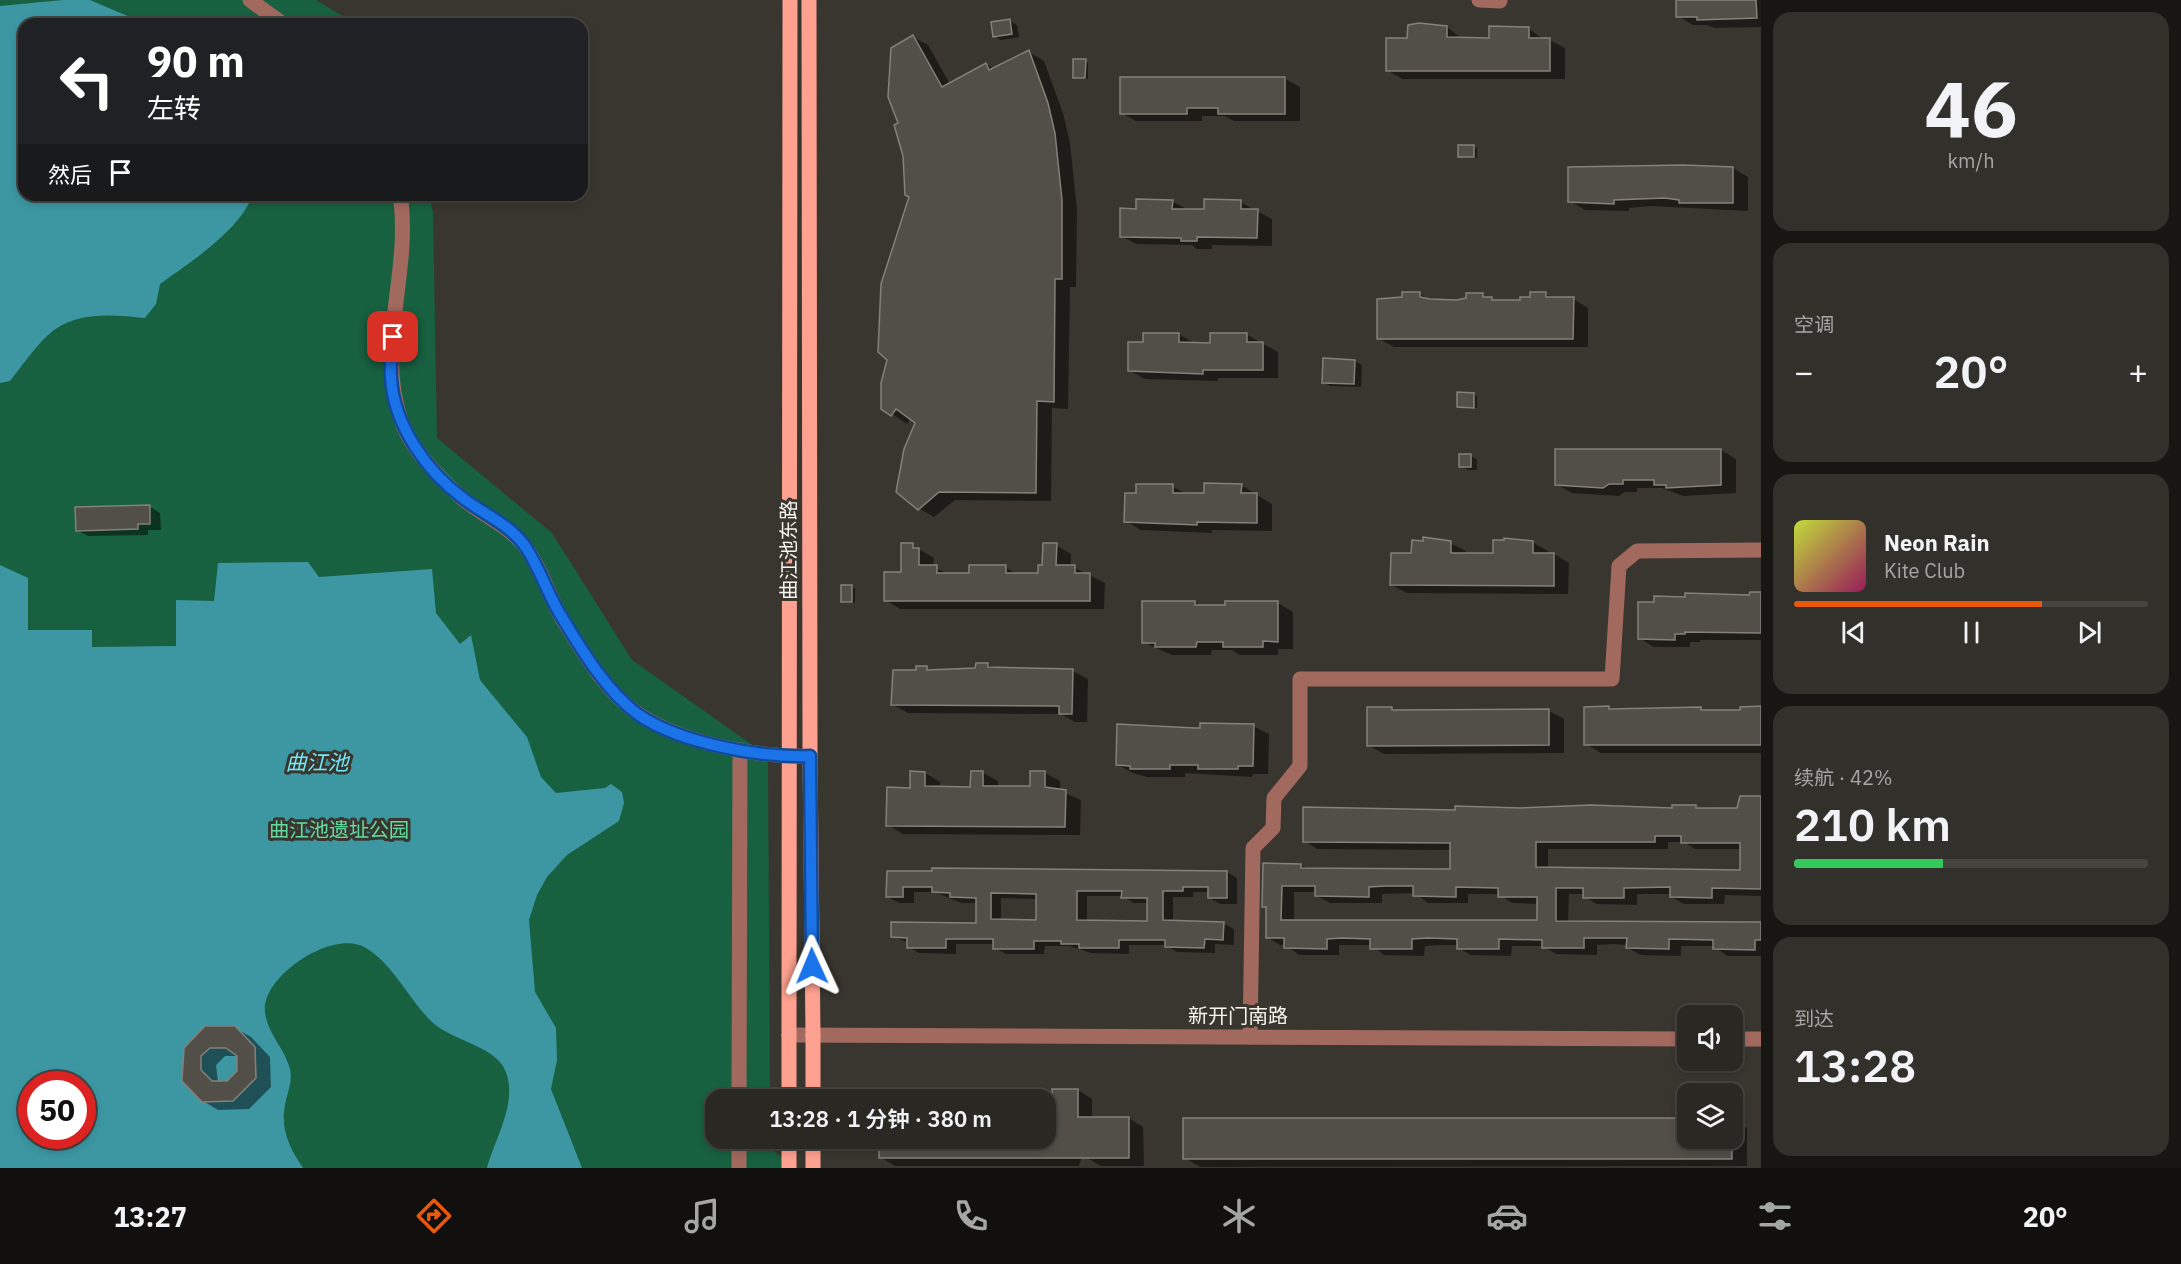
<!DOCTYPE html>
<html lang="zh">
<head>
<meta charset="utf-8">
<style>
  body { margin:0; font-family:"IBM Plex Sans","Noto Sans SC",sans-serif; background:#32302b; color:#f1f3f6; height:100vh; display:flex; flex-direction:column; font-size:22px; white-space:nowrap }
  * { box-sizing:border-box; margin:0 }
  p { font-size:20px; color:#a5a6a6 }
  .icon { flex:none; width:33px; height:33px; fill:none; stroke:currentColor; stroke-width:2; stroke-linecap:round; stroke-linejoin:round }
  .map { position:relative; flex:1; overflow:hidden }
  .panel { display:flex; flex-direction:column; gap:12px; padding:12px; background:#171613; width:420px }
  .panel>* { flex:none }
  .guide { position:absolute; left:18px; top:18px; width:570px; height:183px; border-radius:18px; box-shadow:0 3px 9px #0003,0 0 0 2px #464441; background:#202124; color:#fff; overflow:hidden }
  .tools { position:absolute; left:1677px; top:1005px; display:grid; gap:12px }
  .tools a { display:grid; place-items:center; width:66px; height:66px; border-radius:12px; background:#2a2823; box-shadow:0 3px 9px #0003,0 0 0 2px #464441; font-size:30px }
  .speed { position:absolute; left:18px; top:1071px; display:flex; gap:12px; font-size:30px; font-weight:700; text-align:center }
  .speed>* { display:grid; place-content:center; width:78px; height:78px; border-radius:50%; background:#2a2823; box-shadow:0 3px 9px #0003,0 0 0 2px #464441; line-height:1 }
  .speed .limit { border:9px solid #d22; background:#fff; color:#111 }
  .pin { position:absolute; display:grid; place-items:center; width:51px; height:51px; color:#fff; margin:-26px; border-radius:12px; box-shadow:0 3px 9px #0006 }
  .me { position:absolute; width:66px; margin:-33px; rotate:359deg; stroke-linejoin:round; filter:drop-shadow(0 0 4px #0008) }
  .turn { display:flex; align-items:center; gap:21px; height:126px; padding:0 30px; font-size:27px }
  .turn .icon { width:78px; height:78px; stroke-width:2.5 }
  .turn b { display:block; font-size:42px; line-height:51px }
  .then { display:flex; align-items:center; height:57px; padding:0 30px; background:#0003; gap:12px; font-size:22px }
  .big { font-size:45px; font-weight:600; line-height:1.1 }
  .panel .tile { flex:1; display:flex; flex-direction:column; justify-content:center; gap:9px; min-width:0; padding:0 21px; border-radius:18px; background:#32302b }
  .panel .dial { align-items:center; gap:0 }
  .dial b { font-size:78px; line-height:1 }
  .song { display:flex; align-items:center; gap:18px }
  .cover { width:72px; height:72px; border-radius:9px; background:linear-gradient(135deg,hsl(70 70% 55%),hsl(330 70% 35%)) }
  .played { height:6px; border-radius:3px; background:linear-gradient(90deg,#ea580c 70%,#464441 70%) }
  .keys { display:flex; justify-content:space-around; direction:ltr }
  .heat { display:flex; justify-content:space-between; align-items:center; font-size:33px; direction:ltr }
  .charge { height:9px; border-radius:4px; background:linear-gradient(90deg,#34c759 42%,#464441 0) }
  .trip { position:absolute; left:705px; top:1089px; width:351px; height:60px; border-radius:18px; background:#2a2823; box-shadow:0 3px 9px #0003,0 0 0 2px #464441; font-weight:600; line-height:60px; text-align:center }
  .tabs { display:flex; height:96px; justify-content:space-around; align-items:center; background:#11100e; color:#a5a6a6 }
  .tabs .icon { width:42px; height:42px }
  .tabs .on { color:#ea580c }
  .tabs b { font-size:27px; color:#f1f3f6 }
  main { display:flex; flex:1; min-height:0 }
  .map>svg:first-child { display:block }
  .green { fill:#176040; fill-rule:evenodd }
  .water { fill:#3c97a3; fill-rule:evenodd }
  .shadow { fill:#0007; fill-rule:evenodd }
  .building { fill:#514f48; stroke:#838179; stroke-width:1.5; fill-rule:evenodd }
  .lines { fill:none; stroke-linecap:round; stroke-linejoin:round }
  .minor { stroke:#a2695f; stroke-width:15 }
  .major { stroke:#fea191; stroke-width:15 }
  .major-bridge { stroke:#fea191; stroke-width:15 }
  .route-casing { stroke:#114b97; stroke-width:15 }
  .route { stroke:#1a73e8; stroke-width:10 }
  .labels { text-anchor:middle; stroke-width:6; stroke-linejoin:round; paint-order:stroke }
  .street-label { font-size:20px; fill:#f5f4ef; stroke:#38362f }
  .park-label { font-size:20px; fill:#63dba0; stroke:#38362f }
  .water-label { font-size:21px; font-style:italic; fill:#6fe9f9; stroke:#38362f }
</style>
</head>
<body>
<main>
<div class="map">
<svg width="1761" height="1168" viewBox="0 0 1761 1168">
  <rect width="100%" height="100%" fill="#38362f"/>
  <path class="green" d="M0 0H316L356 24H24V195H429L433 212 437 438 552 533 632 660 768 756 770 1099 716 1100V1138L770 1139V1148L795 1168H0ZM32 1084H82V1136H32Z"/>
  <g class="water">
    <path d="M63 0H90L137 20 139 24H24V195H252C242 229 188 264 160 284L156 304 145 318C115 315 80 311 54 330 37 343 23 365 10 381L0 383V6Z"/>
    <path d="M308 562 319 577 432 569 436 613 460 644 471 635 480 680 527 737 541 777 556 793 605 788 611 784 622 792 624 803 619 821 567 855 547 877 537 895 529 920 535 992 556 1028 557 1060 551 1089 582 1168H487C495 1138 520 1099 504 1068 493 1046 451 1040 432 1022 409 1000 394 965 366 948 334 928 261 976 265 1012 267 1033 285 1049 290 1069 293 1081 287 1093 285 1105 280 1129 290 1149 303 1168H0V565L28 578V630H92V647L176 646V600L214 601 218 563ZM32 1084H82V1136H32Z"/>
  </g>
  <g class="shadow">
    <polygon points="1677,0 1761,0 1761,27 1714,28 1707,25 1693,25 1678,16"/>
    <polygon points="1010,21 1017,25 1019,37 1001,40 994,36"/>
    <polygon points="1447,27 1462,39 1491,39 1528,28 1543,39 1550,40 1565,48 1565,79 1402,79 1387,70 1409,39"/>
    <polygon points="913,37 928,45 950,84 986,64 994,69 1029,52 1044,61 1063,113 1070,143 1077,210 1076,287 1070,287 1068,409 1052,408 1051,501 955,500 934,517 918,508 917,422 911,418 907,424 883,408 911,197 900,124"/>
    <polygon points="1085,61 1088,63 1088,79 1077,79 1074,77"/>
    <polygon points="1284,78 1300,87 1300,121 1234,121 1224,116 1202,116 1202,121 1136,121 1121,113"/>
    <polygon points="1473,146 1477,148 1477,158 1460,156"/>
    <polygon points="1733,168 1748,177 1748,211 1651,206 1629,208 1629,211 1585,210 1570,201"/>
    <polygon points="1172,201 1188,210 1206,211 1240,202 1272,219 1272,246 1212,245 1212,249 1197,249 1192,245 1136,244 1121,236 1138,210"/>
    <polygon points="1420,294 1431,301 1457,301 1482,295 1497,302 1521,302 1546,294 1555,299 1573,299 1588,308 1588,347 1394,347 1378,338 1403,299"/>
    <polygon points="1179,334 1194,343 1211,344 1246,334 1278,352 1278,378 1218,378 1218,381 1145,379 1129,370 1144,344"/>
    <polygon points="1355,361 1362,365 1361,387 1330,386 1323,382"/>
    <polygon points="1474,394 1477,396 1477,408 1459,406"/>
    <polygon points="1721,450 1736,459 1736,493 1683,496 1662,488 1637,488 1637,492 1625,492 1619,496 1572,493 1556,484"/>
    <polygon points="1470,455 1477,460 1477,470 1468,470 1461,466"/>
    <polygon points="1241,485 1272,504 1272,531 1212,530 1212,533 1141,530 1126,521 1138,495 1172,486 1188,495 1206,495"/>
    <polygon points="149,506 160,513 161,530 148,530 148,535 88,536 77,530"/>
    <polygon points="1521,540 1532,542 1548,551 1548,554 1554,554 1569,563 1568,594 1407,593 1391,585 1413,555 1450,543 1466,551 1466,554 1494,555 1495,541"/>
    <polygon points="912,545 934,558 933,567 951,575 971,575 1005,567 1019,575 1039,575 1056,545 1071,554 1071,566 1105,583 1104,609 900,609 886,600 902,574"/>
    <polygon points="852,587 855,588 855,603 845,603 842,601"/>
    <polygon points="1761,594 1761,640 1700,640 1700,642 1690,642 1690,647 1654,647 1639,638 1656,604"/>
    <polygon points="1195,602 1202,607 1278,603 1293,612 1293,649 1278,649 1278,655 1240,655 1232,650 1212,650 1211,655 1172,655 1143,642"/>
    <polygon points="977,664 988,664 996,669 1073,671 1088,679 1087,722 1075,722 1061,714 908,713 893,705 917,672 927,668 932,671 977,670"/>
    <polygon points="1392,708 1397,711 1549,711 1564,719 1564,753 1384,754 1368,745"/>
    <polygon points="1586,708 1700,708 1706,711 1742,711 1761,708 1761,753 1601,753 1586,744"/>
    <polygon points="1118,725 1170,726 1175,729 1253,726 1269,734 1268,774 1253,774 1252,777 1185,773 1185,777 1147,777 1133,773 1118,765"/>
    <polygon points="925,773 940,782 940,788 972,789 983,773 998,781 998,787 1031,788 1045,773 1060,781 1060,791 1081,800 1080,835 903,834 888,825"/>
    <path d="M1761 797V896L1725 895 1724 904H1684L1671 897V894H1637V905L1597 904 1585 897V894H1569L1568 922 1761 924V956H1727L1714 946H1681V956L1641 955 1628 948V945L1614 944 1597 945V955L1556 954 1543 946H1512L1511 956 1471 955 1458 948V945H1441L1425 946 1424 956 1384 955 1371 945H1339V955H1299L1286 945H1280L1267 937 1268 908 1264 906 1301 865 1309 870H1451V850L1317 849 1305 841 1456 811 1674 810V806L1738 809ZM1668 842H1684L1695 849H1741V872L1548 869V849H1668ZM1294 892H1317V896L1330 903H1382V894L1415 893 1428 903H1468V894H1499L1512 903 1538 904V922L1294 921Z"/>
    <path d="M888 872H1227L1237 878V904H1220L1209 897V892H1193V897H1173V922L1223 923 1234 929V945L1215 944V953L1177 952 1165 945H1129V954L1091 953 1069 946H1045L1044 954H1006L995 948V944H956V954L919 953 909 947V943L892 936 977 925V903H962L934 892H914V903H899L888 897ZM1087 896H1122L1134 903H1149L1148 923 1087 922ZM1001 898 1038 899V922L1001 921Z"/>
    <path d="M235 1028 251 1037 270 1057 271 1087 249 1109 218 1110 203 1101 185 1048ZM225 1056H239V1072L228 1082H218L216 1065Z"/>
    <polygon points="1078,1090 1092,1099 1092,1118 1129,1118 1143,1127 1144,1166 1101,1166 1087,1158 1090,1130 1079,1166 895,1166 880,1157 1046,1138 1046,1118 1054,1118"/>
    <polygon points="1732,1120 1747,1128 1747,1166 1200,1167 1185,1158 1732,1138"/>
  </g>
  <g class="building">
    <polygon points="1676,0 1756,0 1757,18 1697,20 1697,17 1676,17"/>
    <polygon points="1010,19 1012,34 993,37 991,22"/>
    <polygon points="1419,23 1447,26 1447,37 1489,38 1489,26 1529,27 1529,38 1550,38 1550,71 1386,71 1386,38 1407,38 1408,25"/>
    <polygon points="913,35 942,87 986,63 989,70 1029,50 1048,103 1055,133 1062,200 1062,279 1055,279 1054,402 1037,401 1036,493 939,492 918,510 896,492 904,449 915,423 896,409 891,416 881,409 881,383 887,360 878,352 881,284 909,197 905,195 903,156 894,125 898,123 888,97 891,48"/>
    <polygon points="1073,59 1086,59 1085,78 1073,78"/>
    <polygon points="1120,77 1285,77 1285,114 1218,114 1218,108 1187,108 1187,114 1120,114"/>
    <rect x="1458" y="145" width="16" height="12"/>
    <polygon points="1684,165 1733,167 1733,203 1679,203 1679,200 1665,198 1614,200 1614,204 1568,202 1568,167"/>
    <polygon points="1136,199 1173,200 1172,209 1204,209 1204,199 1241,200 1241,209 1258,209 1257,238 1197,237 1197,241 1181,241 1181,238 1120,237 1120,208 1136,209"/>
    <polygon points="1402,292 1420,292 1420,297 1430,299 1457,300 1466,298 1466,293 1483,293 1483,297 1492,297 1492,300 1520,300 1520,297 1530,297 1530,292 1546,292 1546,297 1574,297 1573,339 1377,339 1377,299 1402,297"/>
    <polygon points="1143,333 1179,333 1179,342 1210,343 1210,333 1247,333 1247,342 1263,342 1263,370 1203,370 1203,374 1128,371 1128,342 1143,342"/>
    <polygon points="1323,358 1355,360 1354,384 1322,383"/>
    <polygon points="1457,392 1474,393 1474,408 1457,407"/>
    <polygon points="1555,449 1721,449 1721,485 1666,488 1666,485 1654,485 1654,480 1623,480 1623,484 1609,484 1603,488 1555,485"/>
    <rect x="1459" y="454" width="12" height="13"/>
    <polygon points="1204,483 1242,484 1241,493 1257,493 1257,523 1197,522 1197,525 1124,522 1125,493 1136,493 1136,484 1173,484 1173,493 1204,493"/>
    <polygon points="150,505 150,524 138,524 138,529 76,531 75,507"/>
    <polygon points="1423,537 1451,541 1451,553 1493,553 1493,540 1504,540 1504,538 1533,541 1533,553 1554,553 1554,586 1390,585 1391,553 1411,553 1412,540 1423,541"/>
    <polygon points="901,543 913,543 913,548 919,548 919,565 937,565 937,573 969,573 969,565 1006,565 1006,573 1038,573 1038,565 1042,565 1043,543 1057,543 1056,565 1075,565 1075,573 1090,573 1090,601 884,601 884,572 901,572"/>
    <rect x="841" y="585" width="11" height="17"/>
    <polygon points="1750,592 1761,592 1761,633 1685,632 1685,634 1675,634 1675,640 1638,639 1638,602 1654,602 1654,596 1685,597 1685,593 1749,595"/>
    <polygon points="1142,601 1195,601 1195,605 1225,605 1225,601 1278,601 1278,642 1263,641 1263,647 1223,647 1223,642 1197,642 1196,647 1155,647 1155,643 1142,643"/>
    <polygon points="976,663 988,663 988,667 1073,669 1072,714 1059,714 1059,706 891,705 893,670 916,670 916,666 927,666 927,670 975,668"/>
    <polygon points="1609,706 1609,709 1701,707 1701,710 1740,710 1740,707 1761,706 1761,745 1584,745 1584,707"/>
    <polygon points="1367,707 1392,707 1392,710 1549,709 1549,745 1367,746"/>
    <polygon points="1200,723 1254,724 1253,766 1238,766 1238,769 1198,769 1198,765 1170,765 1170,769 1130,769 1130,766 1116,765 1117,724 1195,728 1200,728"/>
    <polygon points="910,771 925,772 925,786 970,787 971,771 983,771 983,786 1030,786 1030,771 1045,771 1045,787 1066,790 1065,827 886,826 887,787 910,788"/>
    <path d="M1740 796H1761V889L1712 888V898L1670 897V887L1624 888V898H1583V888H1556V921L1761 922V940H1755V950L1713 949V940L1669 939V949L1626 948 1627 938H1584V948H1542V940L1499 939V949H1457V939L1428 938 1412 939V949H1370V939L1342 938 1327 939V949L1284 948V938H1266V907H1262L1263 863 1301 864V868L1450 869V843L1303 842V807L1455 810V806L1521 808 1591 805 1672 808V805H1696V808H1737ZM1655 836H1681V843H1740V870L1536 867V842H1655ZM1282 886H1315V896L1369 897V887L1385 886H1413V896L1456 897V887L1498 888V897H1537V920H1281Z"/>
    <path d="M932 868 1227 871V898H1208V887H1183V891H1163V920L1224 922 1223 940 1205 939 1204 948 1165 947V940H1119V948H1079V944H1061V941H1034V949H993V939H946V948H907V938L891 937V922L976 923V898L950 897V893L932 892V887H903V897H886L887 871H932ZM1077 891H1122L1121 898H1147V921L1077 920ZM991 893 1036 894V920L991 919Z"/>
    <path d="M205 1026H235L255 1047 256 1078 233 1101 202 1102 182 1081 184 1048ZM210 1048H226L237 1056V1071L227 1081H212L201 1070V1056Z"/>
    <polygon points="1052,1089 1078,1089 1078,1117 1129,1117 1129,1158 879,1158 879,1138 1046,1138 1046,1117 1053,1117"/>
    <polygon points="1183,1118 1688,1118 1688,1138 1732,1138 1732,1159 1183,1159"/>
  </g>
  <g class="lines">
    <g class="minor">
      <polyline points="250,0 283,24"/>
      <polyline points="1479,0 1500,1"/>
      <path d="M400 195C412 270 375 347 401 420 411 450 438 477 462 498 483 516 502 521 523 544 538 561 550 599 563 620 583 652 607 694 640 715 682 743 760 758 810 756"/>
      <polyline points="789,1035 1688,1039"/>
      <polyline points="1250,1037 1253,848 1273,828 1274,798 1300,766 1300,679 1612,679 1619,566 1637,551 1761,550"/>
      <polyline points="1732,1039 1761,1039"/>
      <polyline points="739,1100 740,750"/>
      <polyline points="739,1168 739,1138"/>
    </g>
    <g class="major">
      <polyline points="809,0 810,756 813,1035"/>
      <polyline points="789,1035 790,0"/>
      <polyline points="789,1138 789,1168"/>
      <polyline points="813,1138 813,1168"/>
    </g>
    <g class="major-bridge">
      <polyline points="789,1035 789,1100"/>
      <polyline points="813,1035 813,1100"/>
    </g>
  </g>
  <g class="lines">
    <defs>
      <path id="route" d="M393 337C392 350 390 364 391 378 394 425 426 471 464 499 485 515 509 524 525 546 540 568 548 596 563 619 583 652 607 692 639 715 680 743 761 758 810 756L812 966"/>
    </defs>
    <use href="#route" class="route-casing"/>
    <use href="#route" class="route"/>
  </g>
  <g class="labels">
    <g class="street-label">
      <text transform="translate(789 550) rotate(-90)" y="7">曲江池东路</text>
      <text x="1238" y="1023">新开门南路</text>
    </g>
    <g class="park-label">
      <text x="339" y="837">曲江池遗址公园</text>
    </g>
    <g class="water-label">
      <text x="317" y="770">曲江池</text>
    </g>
  </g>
</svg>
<div class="tools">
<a><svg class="icon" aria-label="sound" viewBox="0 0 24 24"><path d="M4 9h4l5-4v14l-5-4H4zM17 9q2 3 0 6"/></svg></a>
<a><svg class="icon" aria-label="layers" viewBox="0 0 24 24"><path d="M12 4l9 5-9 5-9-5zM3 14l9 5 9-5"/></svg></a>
</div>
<div class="speed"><div class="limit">50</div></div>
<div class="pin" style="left:393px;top:337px;background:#d93025"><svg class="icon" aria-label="arrive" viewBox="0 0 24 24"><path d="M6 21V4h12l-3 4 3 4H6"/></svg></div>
<svg class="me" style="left:812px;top:966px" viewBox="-20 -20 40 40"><path d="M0-17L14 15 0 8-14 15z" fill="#1a73e8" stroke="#fff" stroke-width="4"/></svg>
<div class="trip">13:28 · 1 分钟 · 380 m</div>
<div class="guide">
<div class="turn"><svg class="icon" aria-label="left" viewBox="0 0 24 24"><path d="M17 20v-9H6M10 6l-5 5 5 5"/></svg><div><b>90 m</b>左转</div></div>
<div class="then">然后<svg class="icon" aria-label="arrive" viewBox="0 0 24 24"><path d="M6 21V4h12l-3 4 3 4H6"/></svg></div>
</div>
</div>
<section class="panel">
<div class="tile dial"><b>46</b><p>km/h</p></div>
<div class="tile"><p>空调</p>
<div class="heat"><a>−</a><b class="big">20°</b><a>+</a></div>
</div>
<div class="tile">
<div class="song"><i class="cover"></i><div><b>Neon Rain</b><p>Kite Club</p></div></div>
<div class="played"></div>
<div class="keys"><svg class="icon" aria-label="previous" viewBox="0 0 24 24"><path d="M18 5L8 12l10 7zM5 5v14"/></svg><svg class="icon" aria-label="pause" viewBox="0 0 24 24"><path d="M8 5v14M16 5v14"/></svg><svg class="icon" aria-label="next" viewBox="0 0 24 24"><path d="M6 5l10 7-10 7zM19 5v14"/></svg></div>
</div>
<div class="tile"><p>续航 · 42%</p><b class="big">210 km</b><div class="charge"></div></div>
<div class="tile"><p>到达</p><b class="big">13:28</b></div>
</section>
</main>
<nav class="tabs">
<b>13:27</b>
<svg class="icon on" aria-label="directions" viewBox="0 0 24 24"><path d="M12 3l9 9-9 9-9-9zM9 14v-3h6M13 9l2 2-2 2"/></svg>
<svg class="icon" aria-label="music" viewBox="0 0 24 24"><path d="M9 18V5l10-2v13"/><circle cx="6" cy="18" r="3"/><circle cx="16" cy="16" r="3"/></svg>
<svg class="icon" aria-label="phone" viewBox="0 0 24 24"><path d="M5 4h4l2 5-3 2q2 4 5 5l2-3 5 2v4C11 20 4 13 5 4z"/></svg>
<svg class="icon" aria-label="climate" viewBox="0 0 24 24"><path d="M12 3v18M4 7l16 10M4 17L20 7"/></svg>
<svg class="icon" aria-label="car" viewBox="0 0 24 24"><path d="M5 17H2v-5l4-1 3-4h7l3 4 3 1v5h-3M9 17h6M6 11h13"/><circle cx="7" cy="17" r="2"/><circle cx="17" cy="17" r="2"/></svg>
<svg class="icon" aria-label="filters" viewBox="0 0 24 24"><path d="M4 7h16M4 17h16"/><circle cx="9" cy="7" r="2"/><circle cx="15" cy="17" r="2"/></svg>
<b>20°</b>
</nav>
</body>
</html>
